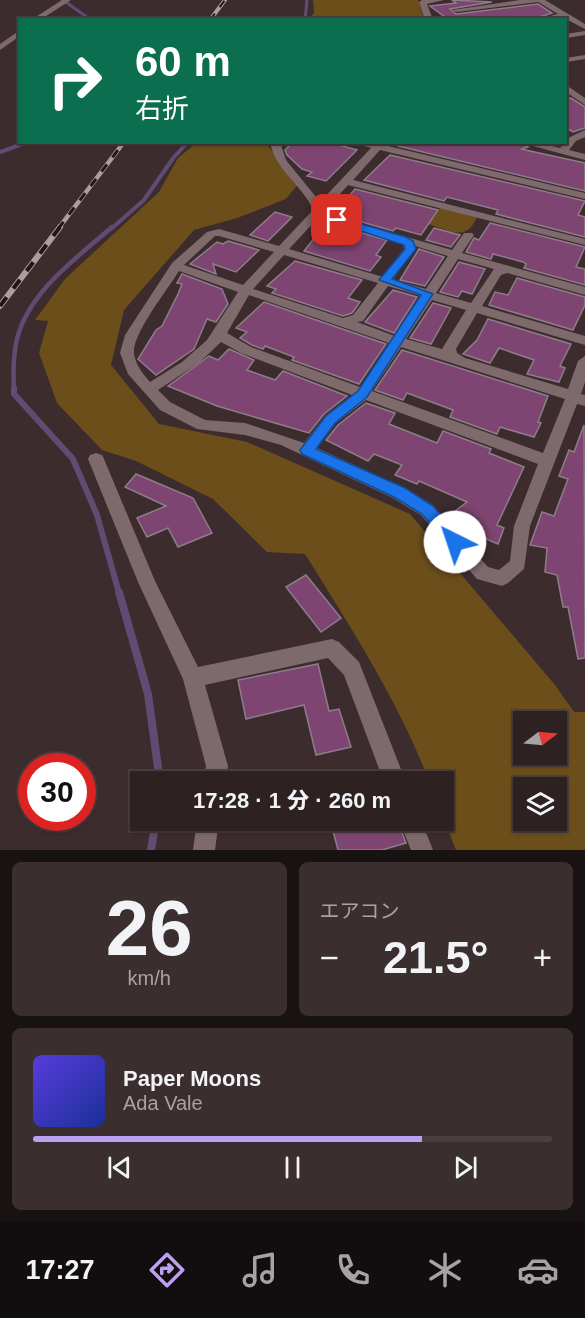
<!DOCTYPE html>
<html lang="ja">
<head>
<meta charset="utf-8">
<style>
  body { margin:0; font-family:Arial,"Noto Sans JP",sans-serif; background:#3a2e2f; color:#f1f3f6; height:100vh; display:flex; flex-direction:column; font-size:22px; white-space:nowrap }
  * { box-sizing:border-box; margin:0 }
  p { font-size:20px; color:#a7a3a5 }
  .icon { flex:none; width:33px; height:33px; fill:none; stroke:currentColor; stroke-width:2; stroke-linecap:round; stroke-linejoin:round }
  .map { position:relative; height:850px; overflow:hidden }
  .sheet { display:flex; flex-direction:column; gap:12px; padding:12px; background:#191213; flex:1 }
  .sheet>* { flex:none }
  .top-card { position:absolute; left:18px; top:18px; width:549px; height:126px; border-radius:0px; box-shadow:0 2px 4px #0004,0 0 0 2px #493e40; background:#0b6e4f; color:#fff; overflow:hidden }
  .needle { width:39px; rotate:74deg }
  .controls { position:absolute; left:513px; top:711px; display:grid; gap:12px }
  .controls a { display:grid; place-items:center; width:54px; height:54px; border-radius:0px; background:#2e2122; box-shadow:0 2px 4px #0004,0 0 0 2px #493e40; font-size:30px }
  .speed { position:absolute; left:18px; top:753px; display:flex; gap:12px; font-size:30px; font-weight:700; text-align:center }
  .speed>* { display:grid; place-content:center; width:78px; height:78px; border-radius:50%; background:#2e2122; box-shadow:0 2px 4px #0004,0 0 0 2px #493e40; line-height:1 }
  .speed .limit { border:9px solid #d22; background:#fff; color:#111 }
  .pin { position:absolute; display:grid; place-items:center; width:51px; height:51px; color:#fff; margin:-26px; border-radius:12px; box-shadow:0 3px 9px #0006 }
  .me { position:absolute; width:66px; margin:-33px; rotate:319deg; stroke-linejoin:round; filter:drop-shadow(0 0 4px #0008) }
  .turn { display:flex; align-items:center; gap:21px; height:126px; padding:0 18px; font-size:27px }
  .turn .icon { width:78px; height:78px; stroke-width:2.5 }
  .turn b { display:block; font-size:42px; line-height:51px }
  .big { font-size:45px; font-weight:800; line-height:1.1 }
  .sheet .tile { flex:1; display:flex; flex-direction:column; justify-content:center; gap:9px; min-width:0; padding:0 21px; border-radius:9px; background:#3a2e2f }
  .sheet .dial { align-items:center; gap:0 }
  .dial b { font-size:78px; line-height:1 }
  .song { display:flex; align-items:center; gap:18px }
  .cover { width:72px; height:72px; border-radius:9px; background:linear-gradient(135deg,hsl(250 70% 55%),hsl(230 70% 35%)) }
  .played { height:6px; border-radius:3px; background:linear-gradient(90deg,#bca0f2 75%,#493e40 75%) }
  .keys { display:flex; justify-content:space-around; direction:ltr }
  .heat { display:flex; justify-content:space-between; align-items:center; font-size:33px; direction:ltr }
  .sheet .tiles { flex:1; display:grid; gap:12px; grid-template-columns:1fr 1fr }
  .tile:last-child { grid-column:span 2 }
  .trip { position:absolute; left:130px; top:771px; width:324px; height:60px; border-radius:0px; background:#2e2122; box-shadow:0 2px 4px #0004,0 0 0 2px #493e40; font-weight:800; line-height:60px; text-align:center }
  .dock { display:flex; height:96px; justify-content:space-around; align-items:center; background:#120d0e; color:#a7a3a5 }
  .dock .icon { width:42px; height:42px }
  .dock .current { color:#bca0f2 }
  .dock b { font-size:27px; color:#f1f3f6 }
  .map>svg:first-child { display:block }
  .green { fill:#6b4e1a; fill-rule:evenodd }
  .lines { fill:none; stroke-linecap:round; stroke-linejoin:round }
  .stream-far4 { stroke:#614b73; stroke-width:3 }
  .stream-far3 { stroke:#614b73; stroke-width:4 }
  .stream-far2 { stroke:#614b73; stroke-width:4.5 }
  .stream-far1 { stroke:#614b73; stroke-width:6 }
  .stream { stroke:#614b73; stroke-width:8 }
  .building { fill:#7f4572; stroke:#8d7d89; stroke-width:1.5 }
  .minor { fill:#7e696c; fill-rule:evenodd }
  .tertiary { fill:#7e696c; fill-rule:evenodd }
  .rail-far2-casing { stroke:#ac9ea0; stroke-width:4 }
  .rail-far1-casing { stroke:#ac9ea0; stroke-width:4.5 }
  .rail-casing { stroke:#ac9ea0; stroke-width:6 }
  .rail-far2 { stroke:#1f1718; stroke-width:2; stroke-dasharray:8; stroke-linecap:butt }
  .rail-far1 { stroke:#1f1718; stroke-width:3; stroke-dasharray:9; stroke-linecap:butt }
  .rail { stroke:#1f1718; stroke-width:4; stroke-dasharray:11; stroke-linecap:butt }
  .route { fill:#1a73e8; stroke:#114b97; stroke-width:1.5 }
</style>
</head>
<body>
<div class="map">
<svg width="585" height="850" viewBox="0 0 585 850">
  <rect width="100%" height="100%" fill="#3d2c2e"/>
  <g class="green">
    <polygon points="313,0 418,0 424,19 309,19 314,13"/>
    <path d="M196 143H270L269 147 298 184 286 199 237 218 194 230 124 310 111 365 159 424 247 442 410 514 555 685 574 712H585V850H456L444 820V782L429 781C399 702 350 626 305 554L267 552 213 499 136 461 102 450 57 403 39 353 48 321 35 320 65 279 159 192 178 158ZM524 722H556V754H524ZM524 788H556V820H524Z"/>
    <path d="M441 207 477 217C466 243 449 230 428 224Z"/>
  </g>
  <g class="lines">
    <g class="stream-far4">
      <polyline points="63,0 91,20"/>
      <polyline points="305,20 307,0"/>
    </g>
    <g class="stream-far3">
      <polyline points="0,152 28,142"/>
      <polyline points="111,229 144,200 174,157 188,142"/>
    </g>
    <path class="stream-far2" d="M14 390C13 373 13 356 17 339 29 291 77 258 112 227"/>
    <polyline class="stream-far1" points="14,388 14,394 73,459 97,515 119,593"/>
    <g class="stream">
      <polyline points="119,592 148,694 160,782"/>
      <polyline points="151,850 156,820"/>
    </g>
  </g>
  <g class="building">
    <polygon points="452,0 492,2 450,9 456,14 538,4 552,13 531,20 449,20 430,6 456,3"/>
    <polygon points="571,98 585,107 585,128 573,132 566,128 566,99"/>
    <polygon points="293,142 328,142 357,150 326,181 307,176 312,172 302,169 287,155 285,150"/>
    <polygon points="401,142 516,142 528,147 521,149 585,163 585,191 398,146"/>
    <polygon points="390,155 585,201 578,215 585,217 585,237 496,214 498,210 447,197 444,201 364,180"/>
    <polygon points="355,189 438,210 421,235 396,228 393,231 334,214"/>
    <polygon points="275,212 292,217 268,241 250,235"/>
    <polygon points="326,223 387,240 376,255 381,257 370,271 304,251"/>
    <polygon points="490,223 585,247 576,267 585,269 585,285 524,268 526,264 523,262 493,254 491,259 466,252 474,238 479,240"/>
    <polygon points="434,228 460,235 451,247 426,240"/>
    <polygon points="228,241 259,250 236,272 213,264 216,274 190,264 217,242 223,244"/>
    <polygon points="419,249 444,257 425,286 400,280"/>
    <polygon points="295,261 362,280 348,298 360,302 352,313 343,316 272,293 276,289 267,286"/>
    <polygon points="459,262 485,269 472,294 462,291 458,297 440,292"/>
    <polygon points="182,274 222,289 228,304 216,322 207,319 194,349 156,375 138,359 156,330 162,326 178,294 182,284 177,283"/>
    <polygon points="517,278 585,297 585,305 573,330 489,305 495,292 508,295"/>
    <polygon points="393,290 417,297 394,333 365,322"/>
    <polygon points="264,302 386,344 359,384 292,360 294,357 265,346 263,349 252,345 240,338 247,332 236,328"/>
    <polygon points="433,303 451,308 431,344 410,338"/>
    <polygon points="488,319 571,344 560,366 565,368 559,382 527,374 534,360 499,348 490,363 463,354 477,340"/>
    <polygon points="229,349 254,360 247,370 275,380 283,371 347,396 324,414 309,433 217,406 168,386 209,356 218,360"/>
    <polygon points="402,350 548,396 538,422 541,423 534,437 500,427 497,434 450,417 453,410 407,393 403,400 375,390"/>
    <polygon points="366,403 395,413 389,424 437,443 443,431 491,449 489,453 524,467 497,525 504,528 498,544 486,539 481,545 473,547 447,517 467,502 419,481 417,484 395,475 402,465 374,454 368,461 326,440 338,425"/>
    <polygon points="584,425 585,658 578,659 568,607 563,607 557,575 545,572 547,548 530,545 542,512 554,516 568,479 559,476 569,450 574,452"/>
    <polygon points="136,474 193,498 212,533 178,547 168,528 147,537 137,518 166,506 125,487"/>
    <polygon points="306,575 341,618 321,632 286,587"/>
    <polygon points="318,664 329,711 339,709 351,747 316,755 304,705 246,719 238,680"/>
    <polygon points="357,820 364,820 367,828 397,820 406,843 382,850 338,850 332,827"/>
  </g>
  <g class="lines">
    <g class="minor">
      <polygon points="422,0 444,0 427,4 433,20 425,20 419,2"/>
      <polygon points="520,0 545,0 585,24 585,29 564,18 533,20 558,14 538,2 456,12 452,10"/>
      <polygon points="585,31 585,35 566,38 566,34"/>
      <polygon points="585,55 585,59 566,62 566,58"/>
      <polygon points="566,85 585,98 585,105 566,92"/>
      <polygon points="585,130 585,137 576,141 569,150 585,154 585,160 518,142 537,142 560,148 570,137"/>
      <path d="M270 142H280L286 160 320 202 371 148 352 142H387L384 145 585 193V199L380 150 353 180 585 239V245L348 185 323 213 452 250 464 233H472L474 235 462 253 585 287V295L507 273 501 275 482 306 585 336V345L477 313 456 349 457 353 465 358 568 389 578 361 585 356V382L581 394 585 395V406L577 404 530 526 524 569 508 583 502 586 477 579 421 515 393 498 281 445 245 435 197 429 160 410 128 374 120 353 125 335 172 263 207 232 219 229 279 246 313 210C303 185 275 171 270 142ZM318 218 398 241 403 245 404 249 383 277 289 249ZM215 236H219L274 252 243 285 184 265ZM415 246 448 256 426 289 393 280ZM284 255 378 283 353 315 343 318 253 289ZM458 259 494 269 471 303 436 293ZM179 271 238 292 207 340 182 362 150 382C143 374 135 364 134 353 132 334 168 289 179 271ZM388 286 421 296 395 336 357 322 363 321ZM249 295 389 343 360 387 251 347 227 333ZM432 300 466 310 442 349 406 339ZM221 342 241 353 352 395 326 415 304 443 245 423 205 420 170 402 158 390 200 362ZM401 347 565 399 543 453 372 391ZM366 400 538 464 514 526 510 561 499 570 488 567 433 505 405 488 317 448 336 423Z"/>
      <polygon points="96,453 102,455 104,459 155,581 198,667 332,639 339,642 359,662 406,782 384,782 344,675 328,658 205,685 228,766 225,782 203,782 206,766 183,679 138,582 88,459 90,455"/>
      <polygon points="197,820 219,820 215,850 193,850"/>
      <polygon points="399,820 421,820 433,850 411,850"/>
    </g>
    <g class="tertiary">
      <polygon points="62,0 71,0 40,20 31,20"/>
      <polygon points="20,30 20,36 0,50 0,44"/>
    </g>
    <defs>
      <polyline id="rail-far2" points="210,20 225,0"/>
      <polyline id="rail-far1" points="58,229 124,142"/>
      <polyline id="rail" points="0,306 60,227"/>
    </defs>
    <use href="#rail-far2" class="rail-far2-casing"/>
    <use href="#rail-far1" class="rail-far1-casing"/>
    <use href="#rail" class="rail-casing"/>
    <use href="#rail-far2" class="rail-far2"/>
    <use href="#rail-far1" class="rail-far1"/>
    <use href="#rail" class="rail"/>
  </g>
  <polygon class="route" points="337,217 406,237 413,241 416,249 392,279 433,294 367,397 335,423 316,449 405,488 433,506 461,537 463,542 461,547 450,547 422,514 394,497 302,454 300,450 326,416 358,391 421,295 379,280 405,249 404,245 333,222 332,220"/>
</svg>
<div class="controls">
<a><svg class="needle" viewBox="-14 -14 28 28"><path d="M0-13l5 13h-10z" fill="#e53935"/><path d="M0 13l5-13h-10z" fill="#a7a3a5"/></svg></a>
<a><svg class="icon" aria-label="layers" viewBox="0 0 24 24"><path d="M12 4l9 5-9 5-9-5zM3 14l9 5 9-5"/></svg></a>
</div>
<div class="speed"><div class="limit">30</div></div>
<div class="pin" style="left:337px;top:220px;background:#d93025"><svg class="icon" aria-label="arrive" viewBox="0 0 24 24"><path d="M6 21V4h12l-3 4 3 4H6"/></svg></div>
<svg class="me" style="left:455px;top:542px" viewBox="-20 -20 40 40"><circle r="19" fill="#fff"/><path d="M0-13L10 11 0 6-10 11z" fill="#1a73e8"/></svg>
<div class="trip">17:28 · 1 分 · 260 m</div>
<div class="top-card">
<div class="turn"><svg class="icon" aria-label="right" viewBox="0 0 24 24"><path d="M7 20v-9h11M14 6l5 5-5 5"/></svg><div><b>60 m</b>右折</div></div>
</div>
</div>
<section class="sheet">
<div class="tiles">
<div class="tile dial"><b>26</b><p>km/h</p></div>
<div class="tile"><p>エアコン</p>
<div class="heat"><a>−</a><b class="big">21.5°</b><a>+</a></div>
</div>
<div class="tile">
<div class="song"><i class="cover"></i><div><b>Paper Moons</b><p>Ada Vale</p></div></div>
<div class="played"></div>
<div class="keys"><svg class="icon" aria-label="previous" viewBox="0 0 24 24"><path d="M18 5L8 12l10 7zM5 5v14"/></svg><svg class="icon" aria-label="pause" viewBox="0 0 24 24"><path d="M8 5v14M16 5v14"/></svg><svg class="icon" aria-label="next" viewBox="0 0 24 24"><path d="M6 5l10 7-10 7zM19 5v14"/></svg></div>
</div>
</div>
</section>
<nav class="dock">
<b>17:27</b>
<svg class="icon current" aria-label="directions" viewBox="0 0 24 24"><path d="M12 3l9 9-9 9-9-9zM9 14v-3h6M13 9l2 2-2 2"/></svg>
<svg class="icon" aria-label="music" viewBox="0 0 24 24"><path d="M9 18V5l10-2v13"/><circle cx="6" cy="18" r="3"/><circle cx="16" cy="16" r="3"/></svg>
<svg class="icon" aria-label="phone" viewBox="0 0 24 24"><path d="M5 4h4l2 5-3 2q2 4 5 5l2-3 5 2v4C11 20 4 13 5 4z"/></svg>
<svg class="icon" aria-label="climate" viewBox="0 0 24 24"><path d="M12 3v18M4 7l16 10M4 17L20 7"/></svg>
<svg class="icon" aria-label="car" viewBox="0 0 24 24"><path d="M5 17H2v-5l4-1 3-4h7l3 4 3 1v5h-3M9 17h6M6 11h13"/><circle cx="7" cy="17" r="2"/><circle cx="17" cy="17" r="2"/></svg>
</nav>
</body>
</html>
